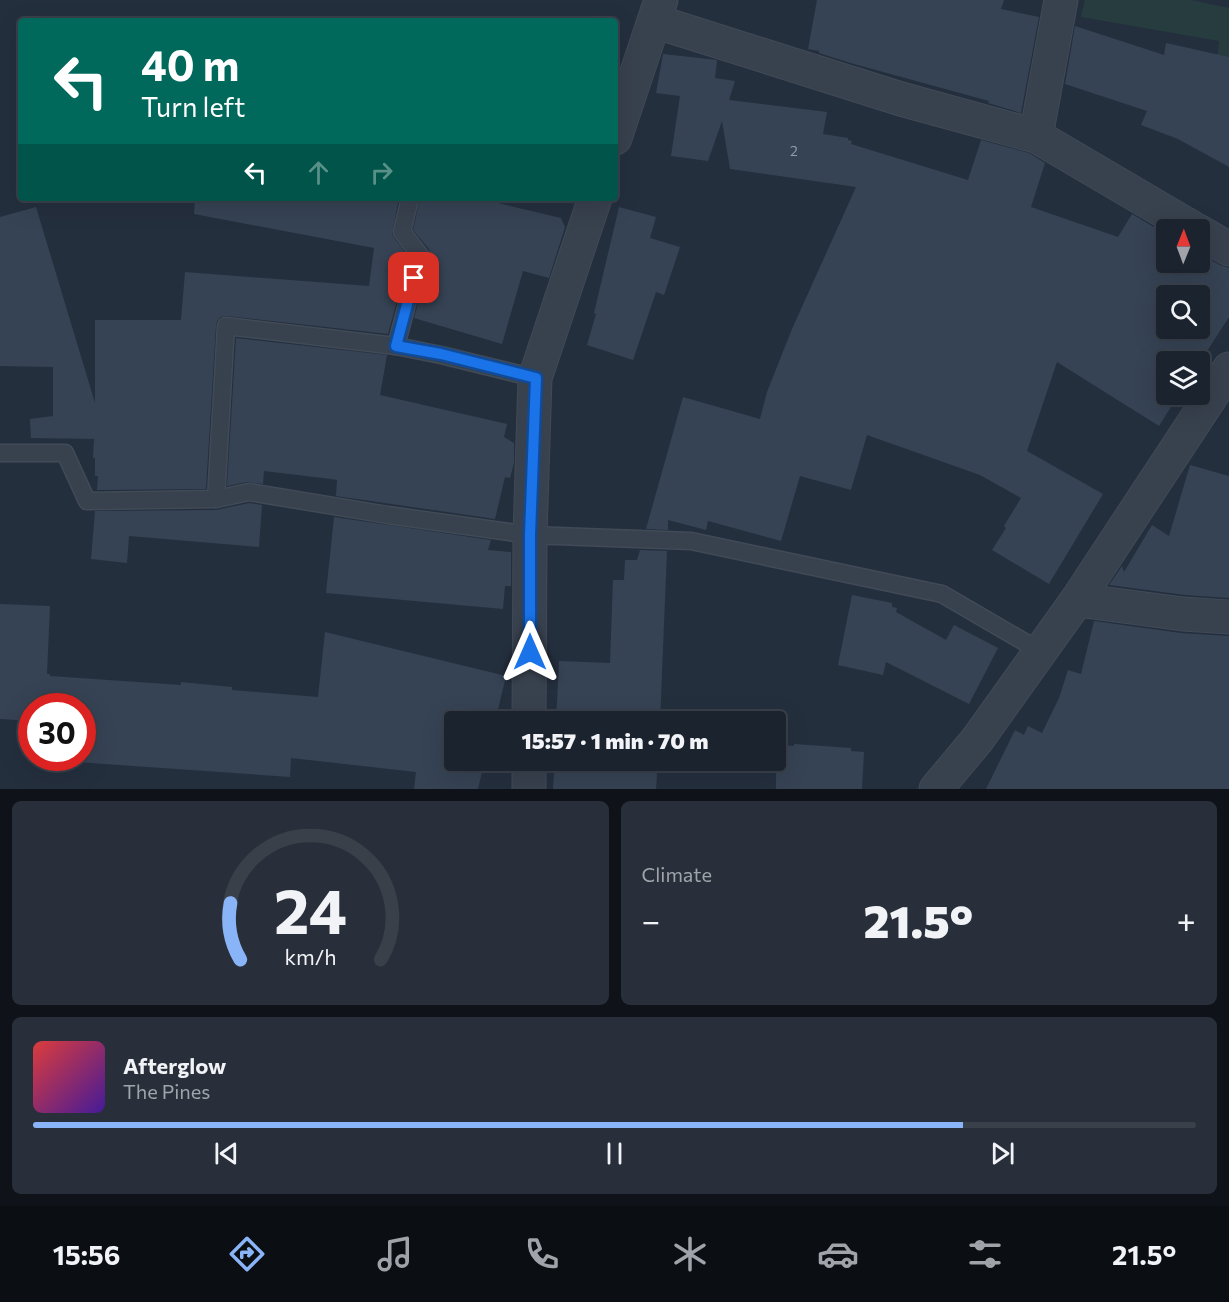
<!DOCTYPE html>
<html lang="en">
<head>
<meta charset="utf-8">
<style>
  body { margin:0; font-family:Commissioner,sans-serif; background:#282f3a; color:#f1f3f6; height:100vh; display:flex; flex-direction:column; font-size:22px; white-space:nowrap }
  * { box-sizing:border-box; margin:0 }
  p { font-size:20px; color:#a0a4aa }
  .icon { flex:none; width:33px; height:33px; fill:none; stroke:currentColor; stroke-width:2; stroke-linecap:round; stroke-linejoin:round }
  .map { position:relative; height:789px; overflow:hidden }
  .side { display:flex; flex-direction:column; gap:12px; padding:12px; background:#0f1319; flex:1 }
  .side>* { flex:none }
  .top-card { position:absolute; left:18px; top:18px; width:600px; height:183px; border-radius:6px; box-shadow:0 6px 24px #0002,0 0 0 2px #39404a; background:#00695c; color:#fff; overflow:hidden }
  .needle { width:39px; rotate:1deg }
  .fabs { position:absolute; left:1156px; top:219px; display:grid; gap:12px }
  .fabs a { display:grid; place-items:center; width:54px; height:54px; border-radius:6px; background:#1b232e; box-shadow:0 6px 24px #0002,0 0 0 2px #39404a; font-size:30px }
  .speed { position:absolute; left:18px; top:693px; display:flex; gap:12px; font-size:30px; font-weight:700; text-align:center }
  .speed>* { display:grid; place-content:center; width:78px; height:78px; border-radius:50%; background:#1b232e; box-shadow:0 6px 24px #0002,0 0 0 2px #39404a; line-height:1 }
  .speed .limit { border:9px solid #d22; background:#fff; color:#111 }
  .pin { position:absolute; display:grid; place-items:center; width:51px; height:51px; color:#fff; margin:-26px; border-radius:12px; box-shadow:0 3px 9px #0006 }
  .me { position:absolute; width:66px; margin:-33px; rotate:0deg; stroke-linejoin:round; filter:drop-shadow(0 0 4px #0008) }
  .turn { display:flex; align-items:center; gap:21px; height:126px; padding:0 24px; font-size:27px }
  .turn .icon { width:78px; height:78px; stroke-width:2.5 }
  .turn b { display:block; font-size:42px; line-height:51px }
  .lanes { display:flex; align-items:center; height:57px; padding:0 24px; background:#0003; justify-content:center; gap:30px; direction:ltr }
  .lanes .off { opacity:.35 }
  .big { font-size:45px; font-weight:800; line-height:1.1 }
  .side .tile { flex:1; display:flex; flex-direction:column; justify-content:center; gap:9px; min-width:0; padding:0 21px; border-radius:9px; background:#282f3a }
  .side .dial { align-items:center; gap:0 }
  .dial svg { height:156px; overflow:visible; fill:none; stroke:#39404a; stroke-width:7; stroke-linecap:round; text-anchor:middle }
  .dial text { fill:#f1f3f6; stroke:none }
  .song { display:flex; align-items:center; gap:18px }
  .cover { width:72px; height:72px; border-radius:9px; background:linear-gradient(135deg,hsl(0 70% 55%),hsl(260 70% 35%)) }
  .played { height:6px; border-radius:3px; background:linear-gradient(90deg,#8ab4f8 80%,#39404a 80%) }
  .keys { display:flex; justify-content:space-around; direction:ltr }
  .heat { display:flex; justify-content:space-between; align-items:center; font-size:33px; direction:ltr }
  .side .tiles { flex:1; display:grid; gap:12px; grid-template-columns:1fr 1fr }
  .tile:last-child { grid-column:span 2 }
  .trip { position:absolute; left:444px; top:711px; width:342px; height:60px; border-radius:6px; background:#1b232e; box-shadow:0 6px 24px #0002,0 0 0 2px #39404a; font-weight:800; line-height:60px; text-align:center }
  .tabs { display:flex; height:96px; justify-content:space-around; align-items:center; background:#0b0e12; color:#a0a4aa }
  .tabs .icon { width:42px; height:42px }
  .tabs .on { color:#8ab4f8 }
  .tabs b { font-size:27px; color:#f1f3f6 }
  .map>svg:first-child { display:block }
  .green { fill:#263c3f }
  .building { fill:#364354; fill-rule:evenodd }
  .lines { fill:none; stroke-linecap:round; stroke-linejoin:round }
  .service-casing { stroke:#414a57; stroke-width:19 }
  .minor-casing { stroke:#414a57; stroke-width:35 }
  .service { stroke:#38414e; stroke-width:16 }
  .minor { stroke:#38414e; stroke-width:33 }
  .route-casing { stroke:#114b97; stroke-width:15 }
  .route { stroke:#1a73e8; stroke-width:10 }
  .labels { text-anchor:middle; stroke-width:6; stroke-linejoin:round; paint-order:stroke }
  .number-label { font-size:14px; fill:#929caa }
</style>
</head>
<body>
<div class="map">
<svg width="1229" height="789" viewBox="0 0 1229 789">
  <rect width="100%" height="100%" fill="#242f3e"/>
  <polygon class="green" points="1085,0 1191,0 1229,8 1229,82 1216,74 1219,41 1081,17"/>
  <g class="building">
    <polygon points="817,0 1004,0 1001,9 1039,17 1021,113 988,103 989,101 854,64 819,53 819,51 808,49"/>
    <polygon points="1075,26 1164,55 1166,43 1229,57 1229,167 1178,139 1141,125 1147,111 1065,84"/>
    <path d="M663 54 717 60 715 78 735 81 729 100 827 112 823 134 848 138V140L852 141 851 144 968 180 981 140 1029 153 1045 163 1031 207 1118 237 1132 214 1167 235V262H1200V254L1220 265 1229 268V317L1200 362H1167V394H1179L1159 426 1057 362 1027 451 1103 494 1049 584 992 550 1006 528 1004 526 1021 498 980 475 867 435 851 490 800 476 781 541 708 521 706 530 668 520V530L646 529 683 397 760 419 767 392 792 329 856 187 730 169 722 121 708 161 671 156 680 96 656 93ZM1167 296H1200V328H1167Z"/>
    <polygon points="195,198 399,198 392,234 394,238 409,257 388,334 227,316 221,317 217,321 216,325 206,489 97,490 98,476 95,476 95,458 93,458 94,439 31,438 30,419 53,416 53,367 0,366 0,217 36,207 95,403 95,320 181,320 185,272 369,286 374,248 194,214"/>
    <polygon points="420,198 477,198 561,218 565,227 549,278 523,271 502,344 414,318 430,257 429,249 413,230"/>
    <polygon points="619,207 656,217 650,238 680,247 664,295 656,292 633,360 587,345 596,314 594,313"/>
    <polygon points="236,338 387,355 380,395 507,424 504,437 514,443 514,463 510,478 505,477 495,519 336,496 337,480 331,479 264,471 263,484 247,482 227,486"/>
    <polygon points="1190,465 1229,476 1229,598 1185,595 1109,585 1122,566 1124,572 1152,525 1169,536"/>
    <polygon points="249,503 262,505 259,547 129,536 127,563 91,559 95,511 216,510"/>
    <polygon points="334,517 491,540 488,550 511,552 511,586 505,586 503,609 326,593"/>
    <polygon points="640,550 667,551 660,722 556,722 559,661 610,663 613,580 624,580 625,560 637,560"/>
    <polygon points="852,595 892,603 892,607 897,608 896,612 946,640 954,625 998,648 969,704 886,662 883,675 838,665"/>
    <polygon points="0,604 50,606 47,674 50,674 50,676 181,685 181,682 232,687 232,690 318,697 325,632 506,676 495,722 454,722 454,760 485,760 478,789 414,789 416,772 291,758 290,777 62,761 63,758 82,758 82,706 32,706 32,721 0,719"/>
    <polygon points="1094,621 1181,633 1229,636 1229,789 986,789 1015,730 1024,735 1028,726 1042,733 1059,698 1068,670 1081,674"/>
    <polygon points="776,744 794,746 794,744 851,748 851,751 864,752 862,789 776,789"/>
    <polygon points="555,760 658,760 656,789 553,789"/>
  </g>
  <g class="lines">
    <defs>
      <g id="service">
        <polyline points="396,346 420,255 402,232 410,198"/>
        <polyline points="0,453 65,453 87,501 216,499 249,492 388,515 530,535 691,541 942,594 1040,651"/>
        <polyline points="216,499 226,326 396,346 441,355 535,378"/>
      </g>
      <g id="minor">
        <polyline points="654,21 901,99 1036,136 1196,230"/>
        <polyline points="1036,136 1061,0"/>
        <polyline points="615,138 661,0"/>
        <polyline points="1200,232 1229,249"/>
        <polyline points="1077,600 1183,614 1229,617"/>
        <polyline points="529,722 530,535 535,378 595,198"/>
        <polyline points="529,789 529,760"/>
        <polyline points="936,789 977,740 1077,600 1229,369"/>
      </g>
    </defs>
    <use href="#service" class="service-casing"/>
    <use href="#minor" class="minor-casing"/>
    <use href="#service" class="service"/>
    <use href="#minor" class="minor"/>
  </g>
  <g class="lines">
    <defs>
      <polyline id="route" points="414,278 396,346 441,354 536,378 530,535 530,652"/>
    </defs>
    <use href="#route" class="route-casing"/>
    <use href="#route" class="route"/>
  </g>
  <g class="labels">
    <g class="number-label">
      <text x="794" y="156">2</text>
    </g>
  </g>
</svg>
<div class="fabs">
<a><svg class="needle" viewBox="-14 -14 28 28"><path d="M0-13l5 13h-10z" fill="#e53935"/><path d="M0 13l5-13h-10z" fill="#a0a4aa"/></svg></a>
<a><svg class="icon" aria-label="search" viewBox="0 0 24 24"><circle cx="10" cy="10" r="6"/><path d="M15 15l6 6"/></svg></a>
<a><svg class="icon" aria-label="layers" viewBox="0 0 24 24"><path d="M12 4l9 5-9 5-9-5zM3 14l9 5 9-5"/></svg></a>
</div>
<div class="speed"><div class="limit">30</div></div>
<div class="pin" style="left:414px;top:278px;background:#d93025"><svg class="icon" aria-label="arrive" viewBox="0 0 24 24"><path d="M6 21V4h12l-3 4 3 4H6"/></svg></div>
<svg class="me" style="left:530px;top:652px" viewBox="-20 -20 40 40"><path d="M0-17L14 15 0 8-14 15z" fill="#1a73e8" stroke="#fff" stroke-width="4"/></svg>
<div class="trip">15:57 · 1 min · 70 m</div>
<div class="top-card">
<div class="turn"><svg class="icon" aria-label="left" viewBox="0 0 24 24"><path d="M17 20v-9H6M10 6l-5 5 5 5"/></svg><div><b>40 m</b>Turn left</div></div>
<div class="lanes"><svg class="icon" aria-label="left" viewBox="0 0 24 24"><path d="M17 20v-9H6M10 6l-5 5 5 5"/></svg><svg class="icon off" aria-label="ahead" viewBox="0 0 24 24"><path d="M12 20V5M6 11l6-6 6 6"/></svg><svg class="icon off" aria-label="right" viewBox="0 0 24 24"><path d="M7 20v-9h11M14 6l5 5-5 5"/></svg></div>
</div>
</div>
<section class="side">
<div class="tiles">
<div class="tile dial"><svg viewBox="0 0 100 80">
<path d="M14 69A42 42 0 1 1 86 69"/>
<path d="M14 69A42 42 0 0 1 9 40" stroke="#8ab4f8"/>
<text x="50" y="56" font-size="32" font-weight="700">24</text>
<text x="50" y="72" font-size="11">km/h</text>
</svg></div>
<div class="tile"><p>Climate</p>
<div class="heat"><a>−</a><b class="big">21.5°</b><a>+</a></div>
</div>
<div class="tile">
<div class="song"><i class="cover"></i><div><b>Afterglow</b><p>The Pines</p></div></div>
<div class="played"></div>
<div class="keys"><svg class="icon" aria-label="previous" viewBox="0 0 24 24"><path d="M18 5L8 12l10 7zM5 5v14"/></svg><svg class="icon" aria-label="pause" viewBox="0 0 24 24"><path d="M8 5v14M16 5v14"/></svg><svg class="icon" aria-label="next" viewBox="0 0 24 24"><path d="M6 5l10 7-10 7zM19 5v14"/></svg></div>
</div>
</div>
</section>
<nav class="tabs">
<b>15:56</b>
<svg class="icon on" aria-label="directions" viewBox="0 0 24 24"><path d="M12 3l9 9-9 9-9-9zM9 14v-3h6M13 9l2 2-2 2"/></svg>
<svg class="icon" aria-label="music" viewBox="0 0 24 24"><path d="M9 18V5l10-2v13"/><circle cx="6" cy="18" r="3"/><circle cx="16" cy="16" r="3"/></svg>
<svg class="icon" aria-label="phone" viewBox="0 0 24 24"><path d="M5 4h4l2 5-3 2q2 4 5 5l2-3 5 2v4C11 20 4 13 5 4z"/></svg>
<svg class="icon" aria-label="climate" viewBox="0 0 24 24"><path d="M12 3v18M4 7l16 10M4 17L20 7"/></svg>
<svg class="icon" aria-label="car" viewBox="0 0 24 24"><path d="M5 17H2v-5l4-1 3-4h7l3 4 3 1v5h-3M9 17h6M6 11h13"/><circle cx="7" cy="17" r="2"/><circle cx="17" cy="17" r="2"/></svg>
<svg class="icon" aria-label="filters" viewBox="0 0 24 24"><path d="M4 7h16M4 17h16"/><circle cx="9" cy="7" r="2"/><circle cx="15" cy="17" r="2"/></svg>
<b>21.5°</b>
</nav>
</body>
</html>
